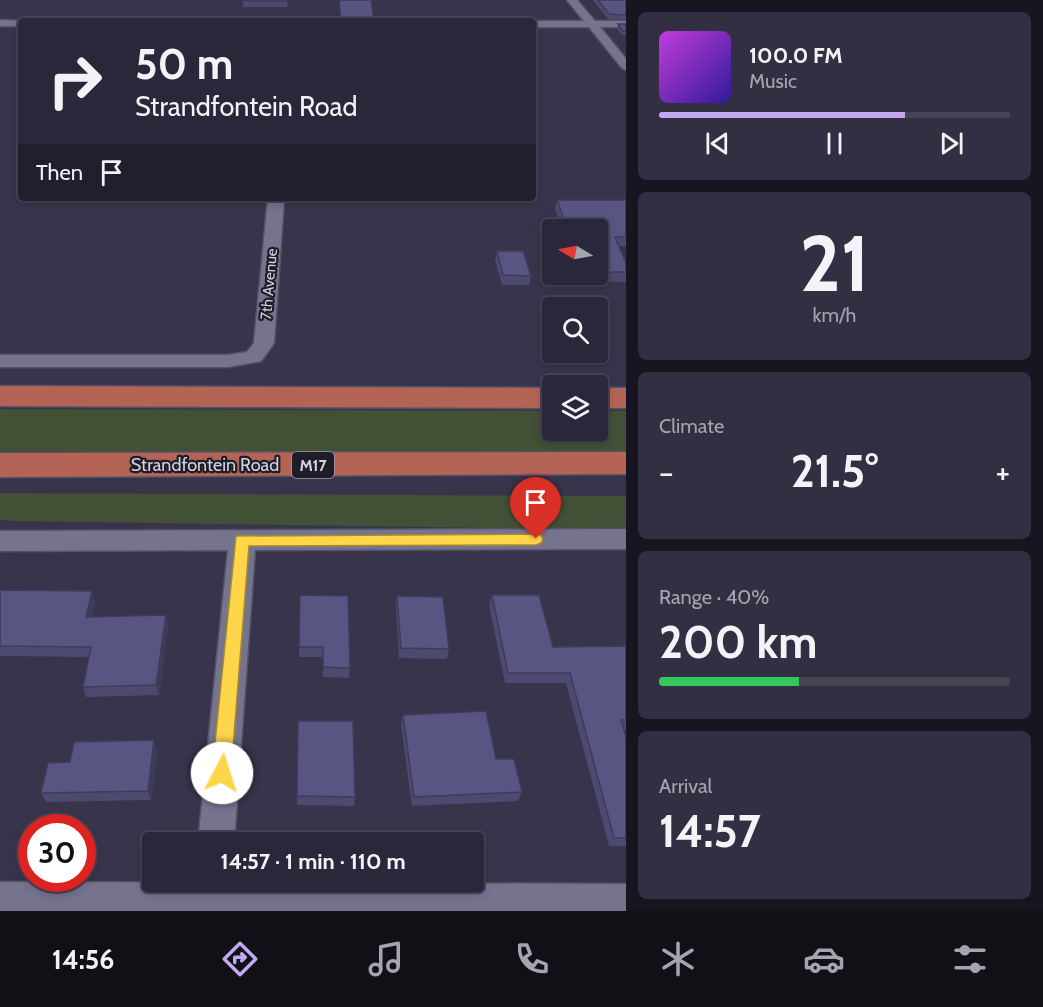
<!DOCTYPE html>
<html lang="en">
<head>
<meta charset="utf-8">
<style>
  body { margin:0; font-family:Cabin,sans-serif; background:#312f41; color:#f1f3f6; height:100vh; display:flex; flex-direction:column; font-size:22px; white-space:nowrap }
  * { box-sizing:border-box; margin:0 }
  p { font-size:20px; color:#a5a5ae }
  .icon { flex:none; width:33px; height:33px; fill:none; stroke:currentColor; stroke-width:2; stroke-linecap:round; stroke-linejoin:round }
  .map { position:relative; flex:1; overflow:hidden }
  .sheet { display:flex; flex-direction:column; gap:12px; padding:12px; background:#17151f; width:417px }
  .sheet>* { flex:none }
  .hud { position:absolute; left:18px; top:18px; width:518px; height:183px; border-radius:6px; box-shadow:0 3px 9px #0003,0 0 0 2px #454453; background:#292739; color:#f1f3f6; overflow:hidden }
  .needle { width:39px; rotate:280deg }
  .buttons { position:absolute; left:542px; top:219px; display:grid; gap:12px }
  .buttons a { display:grid; place-items:center; width:66px; height:66px; border-radius:6px; background:#292739; box-shadow:0 3px 9px #0003,0 0 0 2px #454453; font-size:30px }
  .speed { position:absolute; left:18px; top:814px; display:flex; gap:12px; font-size:30px; font-weight:700; text-align:center }
  .speed>* { display:grid; place-content:center; width:78px; height:78px; border-radius:50%; background:#292739; box-shadow:0 3px 9px #0003,0 0 0 2px #454453; line-height:1 }
  .speed .limit { border:9px solid #d22; background:#fff; color:#111 }
  .pin { position:absolute; display:grid; place-items:center; width:51px; height:51px; color:#fff; margin:-62px -26px; border-radius:50% 50% 50% 0; rotate:-45deg; box-shadow:0 0 6px #0007 }
  .pin .icon { rotate:45deg }
  .me { position:absolute; width:66px; margin:-33px; rotate:5deg; stroke-linejoin:round; filter:drop-shadow(0 0 4px #0008) }
  .turn { display:flex; align-items:center; gap:21px; height:126px; padding:0 18px; font-size:27px }
  .turn .icon { width:78px; height:78px; stroke-width:2.5 }
  .turn b { display:block; font-size:42px; line-height:51px }
  .then { display:flex; align-items:center; height:57px; padding:0 18px; background:#0003; gap:12px; font-size:22px }
  .big { font-size:45px; font-weight:700; line-height:1.1 }
  .sheet .widget { flex:1; display:flex; flex-direction:column; justify-content:center; gap:9px; min-width:0; padding:0 21px; border-radius:9px; background:#312f41 }
  .sheet .dial { align-items:center; gap:0 }
  .dial b { font-size:78px; line-height:1 }
  .song { display:flex; align-items:center; gap:18px }
  .cover { width:72px; height:72px; border-radius:9px; background:linear-gradient(135deg,hsl(290 70% 55%),hsl(250 70% 35%)) }
  .played { height:6px; border-radius:3px; background:linear-gradient(90deg,#c4a7f1 70%,#454453 70%) }
  .keys { display:flex; justify-content:space-around; direction:ltr }
  .heat { display:flex; justify-content:space-between; align-items:center; font-size:33px; direction:ltr }
  .charge { height:9px; border-radius:4px; background:linear-gradient(90deg,#34c759 40%,#454453 0) }
  .trip { position:absolute; left:142px; top:832px; width:342px; height:60px; border-radius:6px; background:#292739; box-shadow:0 3px 9px #0003,0 0 0 2px #454453; font-weight:700; line-height:60px; text-align:center }
  .tab-bar { display:flex; height:96px; justify-content:space-around; align-items:center; background:#101017; color:#a5a5ae }
  .tab-bar .icon { width:42px; height:42px }
  .tab-bar .active { color:#c4a7f1 }
  .tab-bar b { font-size:27px; color:#f1f3f6 }
  main { display:flex; flex:1; min-height:0 }
  .map>svg:first-child { display:block }
  .green { fill:#425035 }
  .lines { fill:none; stroke-linecap:round; stroke-linejoin:round }
  .minor-casing { stroke:#545266; stroke-width:3 }
  .primary-casing { stroke:#545266; stroke-width:3 }
  .minor { fill:#76738f; fill-rule:evenodd }
  .primary { fill:#b36454; fill-rule:evenodd }
  .wall { fill:#4d4970 }
  .shaded-wall { fill:#3e3c5b }
  .building { fill:#595582; stroke:#3e3c5b; stroke-width:1.5 }
  .route { fill:#ffd54a; stroke:#a68a30; stroke-width:1.5 }
  .labels { text-anchor:middle; stroke-width:4.5; stroke-linejoin:round; paint-order:stroke }
  .far-street-label { font-size:15px; fill:#d3d2e1; stroke:#1e1d28 }
  .shield { fill:#1e1d28; stroke:#9d9caa; stroke-width:1.5 }
  .shield-label { font-size:16px; font-weight:bold; fill:#d3d2e1 }
  .street-label { font-size:18px; fill:#d3d2e1; stroke:#1e1d28 }
</style>
</head>
<body>
<main>
<div class="map">
<svg width="626" height="911" viewBox="0 0 626 911">
  <rect width="100%" height="100%" fill="#37344c"/>
  <g class="green">
    <polygon points="0,409 552,411 552,430 597,430 597,411 626,411 626,452 0,451"/>
    <polygon points="0,493 626,496 626,530 12,521 0,520"/>
  </g>
  <g class="lines">
    <defs>
      <g id="minor">
        <polygon points="567,0 577,0 595,21 626,21 626,27 600,27 626,59 626,70 622,68 589,27 532,27 532,21 584,21"/>
        <polygon points="0,20 25,21 21,21 21,26 0,26"/>
        <polygon points="268,198 284,198 274,343 261,361 228,367 0,367 0,355 228,355 247,352 254,343"/>
        <polygon points="626,529 626,549 255,550 234,843 198,843 228,550 0,551 0,531"/>
        <polygon points="0,882 626,884 626,911 0,911"/>
      </g>
      <g id="primary">
        <polygon points="0,386 552,388 552,408 0,406"/>
        <rect x="597" y="388" width="29" height="20"/>
        <polygon points="626,452 626,474 0,477 0,453"/>
      </g>
    </defs>
    <use href="#minor" class="minor-casing"/>
    <use href="#primary" class="primary-casing"/>
    <use href="#minor" class="minor"/>
    <use href="#primary" class="primary"/>
  </g>
  <g class="wall">
    <polygon points="243,0 288,0 287,7 243,7"/>
    <polygon points="593,0 626,0 626,19 608,19"/>
    <polygon points="618,24 626,24 626,35 622,35 617,29"/>
    <polygon points="557,200 626,200 626,246 619,246 626,263 626,282 580,281 578,274 597,274 597,230 563,230 555,209"/>
    <polygon points="497,251 531,276 529,285 502,285 495,260"/>
    <polygon points="0,590 92,591 95,602 91,617 166,615 168,626 159,695 86,697 83,687 89,657 0,656"/>
    <polygon points="300,595 350,668 349,678 323,677 323,657 299,657"/>
    <polygon points="492,595 553,647 626,646 626,730 624,730 626,737 626,846 609,846 566,683 505,683 489,605"/>
    <polygon points="397,596 449,649 447,659 399,658 396,606"/>
    <polygon points="403,715 496,759 522,792 518,801 412,806 401,725"/>
    <polygon points="157,750 151,800 46,802 41,793 70,762"/>
    <polygon points="297,796 355,797 354,806 297,805"/>
  </g>
  <g class="shaded-wall">
    <polygon points="92,591 95,602 89,627 86,617"/>
    <polygon points="166,615 168,626 159,695 156,685"/>
    <polygon points="154,740 157,750 151,800 148,791"/>
  </g>
  <g class="building">
    <rect x="243" y="0" width="44" height="1"/>
    <polygon points="339,0 371,0 374,21 341,21"/>
    <polygon points="598,0 626,0 626,15 609,14"/>
    <polygon points="618,24 626,24 626,31 623,31"/>
    <polygon points="557,200 626,200 626,237 615,237 626,263 626,272 597,272 597,230 568,230"/>
    <polygon points="497,251 523,251 531,276 503,275"/>
    <polygon points="0,590 92,591 86,617 166,615 156,685 83,687 91,647 0,646"/>
    <polygon points="300,595 348,596 350,668 323,667 323,647 299,647"/>
    <polygon points="492,595 539,595 553,647 626,646 626,720 621,720 626,737 626,838 614,838 570,673 508,673"/>
    <polygon points="397,596 443,597 449,649 401,648"/>
    <polygon points="486,711 496,759 514,759 522,792 414,797 403,715"/>
    <polygon points="298,721 353,721 355,797 297,796"/>
    <polygon points="154,740 148,791 41,793 48,763 70,762 74,742"/>
  </g>
  <polygon class="route" points="536,534 541,535 543,539 541,543 536,545 249,546 231,773 228,780 222,783 215,780 212,773 236,536"/>
  <g class="labels">
    <g class="far-street-label">
      <text transform="translate(269 284) rotate(-85)" y="5">7th Avenue</text>
    </g>
    <rect class="shield" x="292" y="452" width="42" height="26" rx="4.5"/>
    <g class="shield-label">
      <text x="313" y="471">M17</text>
    </g>
    <g class="street-label">
      <text x="205" y="471">Strandfontein Road</text>
    </g>
  </g>
</svg>
<div class="buttons">
<a><svg class="needle" viewBox="-14 -14 28 28"><path d="M0-13l5 13h-10z" fill="#e53935"/><path d="M0 13l5-13h-10z" fill="#a5a5ae"/></svg></a>
<a><svg class="icon" aria-label="search" viewBox="0 0 24 24"><circle cx="10" cy="10" r="6"/><path d="M15 15l6 6"/></svg></a>
<a><svg class="icon" aria-label="layers" viewBox="0 0 24 24"><path d="M12 4l9 5-9 5-9-5zM3 14l9 5 9-5"/></svg></a>
</div>
<div class="speed"><div class="limit">30</div></div>
<div class="pin" style="left:536px;top:539px;background:#d93025"><svg class="icon" aria-label="arrive" viewBox="0 0 24 24"><path d="M6 21V4h12l-3 4 3 4H6"/></svg></div>
<svg class="me" style="left:222px;top:773px" viewBox="-20 -20 40 40"><circle r="19" fill="#fff"/><path d="M0-13L10 11 0 6-10 11z" fill="#ffd54a"/></svg>
<div class="trip">14:57 · 1 min · 110 m</div>
<div class="hud">
<div class="turn"><svg class="icon" aria-label="right" viewBox="0 0 24 24"><path d="M7 20v-9h11M14 6l5 5-5 5"/></svg><div><b>50 m</b>Strandfontein Road</div></div>
<div class="then">Then<svg class="icon" aria-label="arrive" viewBox="0 0 24 24"><path d="M6 21V4h12l-3 4 3 4H6"/></svg></div>
</div>
</div>
<section class="sheet">
<div class="widget">
<div class="song"><i class="cover"></i><div><b>100.0 FM</b><p>Music</p></div></div>
<div class="played"></div>
<div class="keys"><svg class="icon" aria-label="previous" viewBox="0 0 24 24"><path d="M18 5L8 12l10 7zM5 5v14"/></svg><svg class="icon" aria-label="pause" viewBox="0 0 24 24"><path d="M8 5v14M16 5v14"/></svg><svg class="icon" aria-label="next" viewBox="0 0 24 24"><path d="M6 5l10 7-10 7zM19 5v14"/></svg></div>
</div>
<div class="widget dial"><b>21</b><p>km/h</p></div>
<div class="widget"><p>Climate</p>
<div class="heat"><a>−</a><b class="big">21.5°</b><a>+</a></div>
</div>
<div class="widget"><p>Range · 40%</p><b class="big">200 km</b><div class="charge"></div></div>
<div class="widget"><p>Arrival</p><b class="big">14:57</b></div>
</section>
</main>
<nav class="tab-bar">
<b>14:56</b>
<svg class="icon active" aria-label="directions" viewBox="0 0 24 24"><path d="M12 3l9 9-9 9-9-9zM9 14v-3h6M13 9l2 2-2 2"/></svg>
<svg class="icon" aria-label="music" viewBox="0 0 24 24"><path d="M9 18V5l10-2v13"/><circle cx="6" cy="18" r="3"/><circle cx="16" cy="16" r="3"/></svg>
<svg class="icon" aria-label="phone" viewBox="0 0 24 24"><path d="M5 4h4l2 5-3 2q2 4 5 5l2-3 5 2v4C11 20 4 13 5 4z"/></svg>
<svg class="icon" aria-label="climate" viewBox="0 0 24 24"><path d="M12 3v18M4 7l16 10M4 17L20 7"/></svg>
<svg class="icon" aria-label="car" viewBox="0 0 24 24"><path d="M5 17H2v-5l4-1 3-4h7l3 4 3 1v5h-3M9 17h6M6 11h13"/><circle cx="7" cy="17" r="2"/><circle cx="17" cy="17" r="2"/></svg>
<svg class="icon" aria-label="filters" viewBox="0 0 24 24"><path d="M4 7h16M4 17h16"/><circle cx="9" cy="7" r="2"/><circle cx="15" cy="17" r="2"/></svg>
</nav>
</body>
</html>
